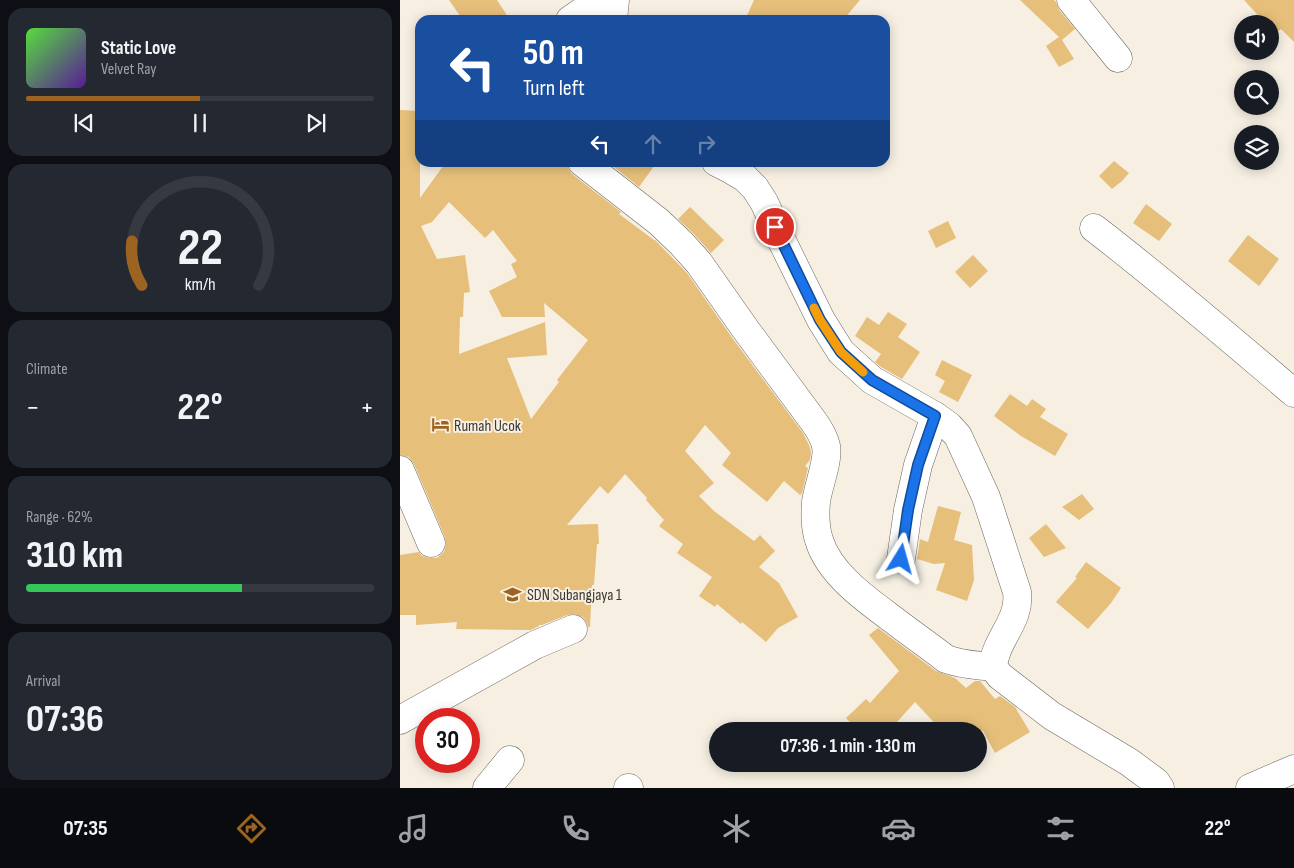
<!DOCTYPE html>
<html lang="en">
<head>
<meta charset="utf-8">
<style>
  body { margin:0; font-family:"Sofia Sans Condensed",sans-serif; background:#242831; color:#f1f3f6; height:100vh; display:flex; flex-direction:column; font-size:19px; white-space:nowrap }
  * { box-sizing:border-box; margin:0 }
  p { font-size:16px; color:#9ea1a6 }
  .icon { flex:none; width:28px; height:28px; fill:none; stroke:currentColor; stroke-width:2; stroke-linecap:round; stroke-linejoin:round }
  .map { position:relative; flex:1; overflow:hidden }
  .sheet { display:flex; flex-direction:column; gap:8px; padding:8px; background:#0d0f14; width:400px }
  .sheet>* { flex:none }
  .banner { position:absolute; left:15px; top:15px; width:475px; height:152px; border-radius:15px; box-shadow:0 2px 12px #0003; background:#1a4fa0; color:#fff; overflow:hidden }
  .tools { position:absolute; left:834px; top:15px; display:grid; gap:10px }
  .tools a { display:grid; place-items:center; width:45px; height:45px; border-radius:50%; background:#171b24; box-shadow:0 2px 12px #0003; font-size:25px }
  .speed { position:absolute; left:15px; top:708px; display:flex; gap:10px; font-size:25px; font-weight:700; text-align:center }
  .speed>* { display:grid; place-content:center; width:65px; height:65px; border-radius:50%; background:#171b24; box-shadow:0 2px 12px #0003; line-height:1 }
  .speed .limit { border:8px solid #d22; background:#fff; color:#111 }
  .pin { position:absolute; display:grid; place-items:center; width:42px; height:42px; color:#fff; margin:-21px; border:2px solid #fff; border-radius:50%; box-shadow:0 1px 5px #0007 }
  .me { position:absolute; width:55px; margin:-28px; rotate:8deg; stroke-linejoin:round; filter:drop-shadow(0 0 4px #0008) }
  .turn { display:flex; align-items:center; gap:18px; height:105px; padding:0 25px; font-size:22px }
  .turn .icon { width:65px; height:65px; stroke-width:2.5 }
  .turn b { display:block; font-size:35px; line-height:42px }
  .lanes { display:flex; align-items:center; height:48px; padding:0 25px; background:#0003; justify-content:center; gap:25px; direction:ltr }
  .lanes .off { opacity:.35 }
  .big { font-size:38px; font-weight:700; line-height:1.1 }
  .sheet .tile { flex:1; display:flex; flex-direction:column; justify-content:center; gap:8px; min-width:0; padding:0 18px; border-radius:15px; background:#242831 }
  .sheet .dial { align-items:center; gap:0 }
  .dial svg { height:130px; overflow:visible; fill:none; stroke:#363941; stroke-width:7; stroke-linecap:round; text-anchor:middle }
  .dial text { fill:#f1f3f6; stroke:none }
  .song { display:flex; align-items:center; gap:15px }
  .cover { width:60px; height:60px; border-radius:8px; background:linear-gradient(135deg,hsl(110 70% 55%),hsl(270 70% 35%)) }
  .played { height:5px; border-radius:2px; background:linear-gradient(90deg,#9d6421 50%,#363941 50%) }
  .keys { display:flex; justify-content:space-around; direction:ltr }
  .heat { display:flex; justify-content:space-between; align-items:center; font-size:28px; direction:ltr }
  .charge { height:8px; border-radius:4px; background:linear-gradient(90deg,#34c759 62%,#363941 0) }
  .trip { position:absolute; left:309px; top:722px; width:278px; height:50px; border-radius:25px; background:#171b24; box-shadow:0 2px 12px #0003; font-weight:700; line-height:50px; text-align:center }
  .menu { display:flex; height:80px; justify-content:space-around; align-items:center; background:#090b0e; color:#9ea1a6 }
  .menu .icon { width:35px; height:35px }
  .menu .on { color:#9d6421 }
  .menu b { font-size:22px; color:#f1f3f6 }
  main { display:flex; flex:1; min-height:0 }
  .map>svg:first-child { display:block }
  .building { fill:#e6bf7b; fill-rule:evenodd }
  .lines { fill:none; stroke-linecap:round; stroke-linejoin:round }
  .minor-casing { stroke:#6d665b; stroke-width:29 }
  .minor { stroke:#fff; stroke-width:28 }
  .route-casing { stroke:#114b97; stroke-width:12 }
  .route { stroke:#1a73e8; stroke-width:9 }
  .slow { stroke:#f59e0b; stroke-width:9 }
  .labels { text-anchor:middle; stroke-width:4; stroke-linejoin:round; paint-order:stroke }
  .poi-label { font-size:16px; fill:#3b3833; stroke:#f6efe2; text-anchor:start }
</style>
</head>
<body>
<main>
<section class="sheet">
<div class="tile">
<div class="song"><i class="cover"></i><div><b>Static Love</b><p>Velvet Ray</p></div></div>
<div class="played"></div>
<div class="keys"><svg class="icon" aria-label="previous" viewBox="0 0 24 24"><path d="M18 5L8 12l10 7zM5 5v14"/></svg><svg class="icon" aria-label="pause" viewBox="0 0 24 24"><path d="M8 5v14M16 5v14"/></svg><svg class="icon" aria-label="next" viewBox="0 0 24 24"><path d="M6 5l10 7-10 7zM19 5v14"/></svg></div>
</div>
<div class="tile dial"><svg viewBox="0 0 100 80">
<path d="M14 69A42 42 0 1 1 86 69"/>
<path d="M14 69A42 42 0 0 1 8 42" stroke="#9d6421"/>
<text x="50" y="56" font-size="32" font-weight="700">22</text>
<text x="50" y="72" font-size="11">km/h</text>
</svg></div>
<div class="tile"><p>Climate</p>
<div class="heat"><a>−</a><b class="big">22°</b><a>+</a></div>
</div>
<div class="tile"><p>Range · 62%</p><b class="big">310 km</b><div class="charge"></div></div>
<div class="tile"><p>Arrival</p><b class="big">07:36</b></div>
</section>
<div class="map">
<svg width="894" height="788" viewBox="0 0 894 788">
  <rect width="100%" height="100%" fill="#f6efe2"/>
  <g class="building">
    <polygon points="49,0 97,0 110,20 63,20"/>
    <polygon points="354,0 460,0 443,20 345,20"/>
    <polygon points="620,0 654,0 656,2 659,10 675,29 662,40 674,59 659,67 646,46 659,37"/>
    <polygon points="844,0 894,0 894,42 881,29 875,34 870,28 870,24 866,24"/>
    <path d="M0 110 20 111V198L46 162H167L168 168 172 174 221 212 219 214 254 240H255L287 273 333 339 403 433 409 445 411 452 410 460 405 466 408 468 402 493 400 495 384 481 367 502 322 465 331 453 305 425 285 451 314 483 299 496 314 511 354 541 360 535 375 551 359 567 379 583 398 617 378 628 366 642 342 622 341 624 317 604 315 607 299 596 312 577 277 553 283 544 259 526 264 520 246 500 247 498 225 474 208 494 200 486 167 525 198 524 199 544H197L194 585H192L190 627H188L187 623 183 617 174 614 167 615 142 625H139V626L131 630 56 629 57 622 16 625V615H0V555L19 552 22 556 29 558H37L44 552 46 544 45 537 14 464 9 457 0 455ZM49 202 85 238 93 230 117 261 111 264 117 277 89 291 102 317H145L144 303 188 340 157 380 159 382 131 419 107 358 147 355 145 322 59 354 60 317H63L64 293 70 292 65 255 37 259 21 226 32 222Z"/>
    <polygon points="714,161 729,173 722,181 712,189 699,176"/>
    <polygon points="208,162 257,162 239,187"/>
    <polygon points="746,204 772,224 759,241 733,223"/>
    <polygon points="290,207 324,240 311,253 294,234 278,219"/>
    <polygon points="548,221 556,238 536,248 528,231"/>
    <polygon points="848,235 879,259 859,286 828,261"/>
    <polygon points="573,255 588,271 570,288 555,272"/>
    <polygon points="488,312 507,324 498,337 520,352 502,379 481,367 475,362 481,354 455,336 467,317 479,325"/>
    <polygon points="542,360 572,375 558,402 539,392 545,381 535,375"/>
    <polygon points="610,394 627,406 632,399 646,409 640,417 668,434 655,456 621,436 594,416"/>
    <polygon points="682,494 694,509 679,520 662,507 670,502"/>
    <polygon points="538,506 561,512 554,540 572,545 574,580 567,601 536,590 545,563 534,564 517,559 520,539 528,542"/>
    <polygon points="646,524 666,548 644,557 629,538"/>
    <polygon points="686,562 721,588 711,603 688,629 656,602 677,578 675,577"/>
    <polygon points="478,628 536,671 555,678 566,688 575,681 580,681 595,699 600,696 615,707 630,732 595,753 583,731 542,731 515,702 489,731 459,731 446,718 466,699 470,703 499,671 469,635"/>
  </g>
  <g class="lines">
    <defs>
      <g id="minor">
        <polyline points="671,0 718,58"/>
        <polyline points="170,20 199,0"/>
        <polyline points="213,20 215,0"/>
        <path d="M182 162 259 222 282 244 299 263 346 330 414 422C419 429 424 437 426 446 429 460 418 486 416 502 415 514 415 528 419 540 429 573 464 598 491 618 509 632 528 645 546 659 562 665 576 665 593 667"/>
        <path d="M316 162 328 168 345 178 355 188 364 202 381 239 421 320 441 352 472 380 535 416 549 426 558 436 586 497 617 592C621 621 595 639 593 667L600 676 652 716 729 762 756 782 760 788"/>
        <path d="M694 228C763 281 828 337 894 393"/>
        <polyline points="0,470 31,543"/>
        <polyline points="501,559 508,510 518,465 535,416"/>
        <polyline points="0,720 135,645 173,629"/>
        <polyline points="87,788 110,760"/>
        <polyline points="228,788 229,788"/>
        <polyline points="850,788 894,769"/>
      </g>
    </defs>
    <use href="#minor" class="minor-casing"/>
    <use href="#minor" class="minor"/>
  </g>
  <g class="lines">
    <defs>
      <polyline id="route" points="375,227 420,320 441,352 472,380 535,416 518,465 508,510 501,559"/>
    </defs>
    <use href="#route" class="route-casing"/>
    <use href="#route" class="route"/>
    <polyline class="slow" points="414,308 420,320 441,352 463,372"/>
  </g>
  <defs>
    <symbol id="hotel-bare" viewBox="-9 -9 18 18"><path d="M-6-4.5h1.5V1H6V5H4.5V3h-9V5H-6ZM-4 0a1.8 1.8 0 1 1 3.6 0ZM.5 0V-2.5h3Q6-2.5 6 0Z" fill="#9d6421" stroke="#f6efe2" stroke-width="2.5" paint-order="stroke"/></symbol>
    <symbol id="school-bare" viewBox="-9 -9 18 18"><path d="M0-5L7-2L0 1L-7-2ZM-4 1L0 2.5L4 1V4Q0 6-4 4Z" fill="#9d6421" stroke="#f6efe2" stroke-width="2.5" paint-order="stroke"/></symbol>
  </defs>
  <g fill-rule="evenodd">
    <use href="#hotel-bare" x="28" y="412" width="25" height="25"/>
    <use href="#school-bare" x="100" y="582" width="25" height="25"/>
  </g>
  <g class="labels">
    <g class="poi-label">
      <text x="54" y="431">Rumah Ucok</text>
      <text x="127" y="600">SDN Subangjaya 1</text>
    </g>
  </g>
</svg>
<div class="tools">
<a><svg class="icon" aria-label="sound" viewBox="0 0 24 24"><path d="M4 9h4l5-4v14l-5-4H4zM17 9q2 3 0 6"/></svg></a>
<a><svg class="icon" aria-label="search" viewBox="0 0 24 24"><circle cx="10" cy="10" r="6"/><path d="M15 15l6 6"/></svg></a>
<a><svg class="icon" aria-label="layers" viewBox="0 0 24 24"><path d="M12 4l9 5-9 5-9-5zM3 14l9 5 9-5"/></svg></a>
</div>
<div class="speed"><div class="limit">30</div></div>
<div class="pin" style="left:375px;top:227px;background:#d93025"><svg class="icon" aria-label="arrive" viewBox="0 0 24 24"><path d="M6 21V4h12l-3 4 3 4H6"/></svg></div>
<svg class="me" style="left:501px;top:559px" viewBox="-20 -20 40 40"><path d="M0-17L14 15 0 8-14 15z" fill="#1a73e8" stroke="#fff" stroke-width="4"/></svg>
<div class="trip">07:36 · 1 min · 130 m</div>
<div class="banner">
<div class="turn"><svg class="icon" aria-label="left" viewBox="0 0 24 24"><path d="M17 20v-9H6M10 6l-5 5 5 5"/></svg><div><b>50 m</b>Turn left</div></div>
<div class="lanes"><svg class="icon" aria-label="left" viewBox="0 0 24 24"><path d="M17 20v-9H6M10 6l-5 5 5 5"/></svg><svg class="icon off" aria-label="ahead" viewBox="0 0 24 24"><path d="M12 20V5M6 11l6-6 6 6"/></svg><svg class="icon off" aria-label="right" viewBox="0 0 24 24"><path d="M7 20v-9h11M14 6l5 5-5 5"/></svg></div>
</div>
</div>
</main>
<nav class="menu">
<b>07:35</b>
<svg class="icon on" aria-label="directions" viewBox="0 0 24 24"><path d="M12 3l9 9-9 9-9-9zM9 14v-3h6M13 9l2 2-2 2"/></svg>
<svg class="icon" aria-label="music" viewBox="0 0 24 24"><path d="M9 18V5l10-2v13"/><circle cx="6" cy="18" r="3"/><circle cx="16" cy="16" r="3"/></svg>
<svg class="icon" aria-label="phone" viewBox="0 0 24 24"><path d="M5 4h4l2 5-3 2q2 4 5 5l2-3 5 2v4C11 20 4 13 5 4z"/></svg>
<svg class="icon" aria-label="climate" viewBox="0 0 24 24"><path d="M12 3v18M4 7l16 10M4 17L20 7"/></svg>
<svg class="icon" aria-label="car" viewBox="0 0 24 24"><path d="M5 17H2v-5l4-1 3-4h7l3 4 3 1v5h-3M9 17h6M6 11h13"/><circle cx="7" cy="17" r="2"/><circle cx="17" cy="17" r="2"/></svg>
<svg class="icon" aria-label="filters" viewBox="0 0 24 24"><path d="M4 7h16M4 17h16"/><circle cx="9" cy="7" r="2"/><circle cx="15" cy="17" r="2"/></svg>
<b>22°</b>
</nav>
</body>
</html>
